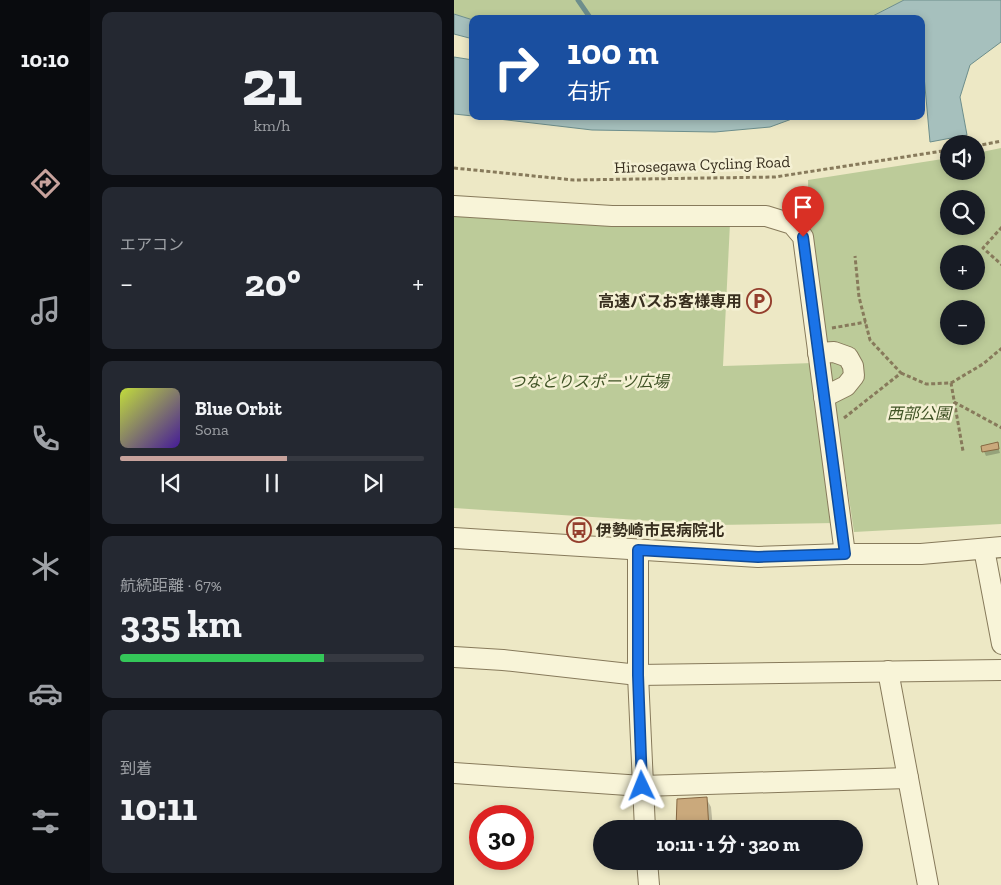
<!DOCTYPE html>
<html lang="ja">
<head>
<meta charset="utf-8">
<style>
  body { margin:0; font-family:"Zilla Slab","Noto Sans JP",serif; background:#242831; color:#f1f3f6; height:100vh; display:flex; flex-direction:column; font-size:19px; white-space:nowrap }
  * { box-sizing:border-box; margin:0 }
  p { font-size:16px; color:#9ea1a6 }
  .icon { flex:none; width:28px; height:28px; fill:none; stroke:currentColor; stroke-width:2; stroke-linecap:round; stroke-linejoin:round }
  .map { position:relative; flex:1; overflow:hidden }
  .sheet { display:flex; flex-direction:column; gap:12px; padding:12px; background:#0d0f14; width:364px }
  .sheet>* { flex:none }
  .banner { position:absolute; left:15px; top:15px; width:456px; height:105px; border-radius:10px; box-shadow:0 2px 8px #0003; background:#1a4fa0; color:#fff; overflow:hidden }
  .buttons { position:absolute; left:486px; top:135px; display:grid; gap:10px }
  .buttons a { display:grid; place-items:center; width:45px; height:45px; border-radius:50%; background:#171b24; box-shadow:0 2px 8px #0003; font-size:25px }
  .speed { position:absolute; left:15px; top:805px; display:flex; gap:10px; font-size:25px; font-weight:700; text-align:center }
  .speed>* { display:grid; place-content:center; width:65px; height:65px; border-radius:50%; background:#171b24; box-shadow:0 2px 8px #0003; line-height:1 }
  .speed .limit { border:8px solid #d22; background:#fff; color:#111 }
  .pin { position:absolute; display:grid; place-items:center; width:42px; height:42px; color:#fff; margin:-51px -21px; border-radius:50% 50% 50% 0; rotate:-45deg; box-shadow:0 0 5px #0007 }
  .pin .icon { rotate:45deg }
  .me { position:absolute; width:55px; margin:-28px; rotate:358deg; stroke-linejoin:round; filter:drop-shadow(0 0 4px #0008) }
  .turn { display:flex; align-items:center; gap:18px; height:105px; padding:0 15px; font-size:22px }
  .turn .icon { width:65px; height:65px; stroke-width:2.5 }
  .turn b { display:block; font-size:35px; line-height:42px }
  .big { font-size:38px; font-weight:700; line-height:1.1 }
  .sheet .card { flex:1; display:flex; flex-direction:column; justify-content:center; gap:8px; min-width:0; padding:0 18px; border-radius:10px; background:#242831 }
  .sheet .dial { align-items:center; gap:0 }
  .dial b { font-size:65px; line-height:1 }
  .song { display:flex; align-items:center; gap:15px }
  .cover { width:60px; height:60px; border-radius:8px; background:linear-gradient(135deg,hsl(70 70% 55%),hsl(260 70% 35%)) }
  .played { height:5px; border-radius:2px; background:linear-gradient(90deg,#c7a29c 55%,#363941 55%) }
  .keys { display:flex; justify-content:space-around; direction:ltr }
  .heat { display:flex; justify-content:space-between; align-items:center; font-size:28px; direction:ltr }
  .charge { height:8px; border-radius:4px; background:linear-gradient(90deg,#34c759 67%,#363941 0) }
  .trip { position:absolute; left:139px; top:820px; width:270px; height:50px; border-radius:25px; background:#171b24; box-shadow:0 2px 8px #0003; font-weight:700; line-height:50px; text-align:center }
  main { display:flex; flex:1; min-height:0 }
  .menu { display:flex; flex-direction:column; width:90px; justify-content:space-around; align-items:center; background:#090b0e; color:#9ea1a6 }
  .menu .icon { width:35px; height:35px }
  .menu .on { color:#c7a29c }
  .menu b { font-size:22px; color:#f1f3f6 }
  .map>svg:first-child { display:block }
  .green { fill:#bccb99; fill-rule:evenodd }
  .water { fill:#a6c0bd; stroke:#6d8e8c }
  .shadow { fill:#0003 }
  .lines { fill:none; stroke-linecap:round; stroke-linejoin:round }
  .stream { stroke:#6d8e8c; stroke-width:5 }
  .building { fill:#caa97c; stroke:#866842 }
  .minor-casing { stroke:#877a5b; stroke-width:22 }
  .path { stroke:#877a5b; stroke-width:3; stroke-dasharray:4 2.5; stroke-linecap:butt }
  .minor { stroke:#f8f4d8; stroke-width:20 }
  .route-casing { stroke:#114b97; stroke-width:12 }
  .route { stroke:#1a73e8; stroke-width:9 }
  .labels { text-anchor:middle; stroke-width:5; stroke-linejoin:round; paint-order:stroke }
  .street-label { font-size:16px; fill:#382f1f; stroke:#f5f1d4 }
  .poi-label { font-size:16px; font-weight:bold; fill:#382f1f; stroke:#f5f1d4; text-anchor:end }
  .park-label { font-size:16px; font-style:italic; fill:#405326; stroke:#f5f1d4 }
</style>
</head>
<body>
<main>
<nav class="menu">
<b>10:10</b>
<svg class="icon on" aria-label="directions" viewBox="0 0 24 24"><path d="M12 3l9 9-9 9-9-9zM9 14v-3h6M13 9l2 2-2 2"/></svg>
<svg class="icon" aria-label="music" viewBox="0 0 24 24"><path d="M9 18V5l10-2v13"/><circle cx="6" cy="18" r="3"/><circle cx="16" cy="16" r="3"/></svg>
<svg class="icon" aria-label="phone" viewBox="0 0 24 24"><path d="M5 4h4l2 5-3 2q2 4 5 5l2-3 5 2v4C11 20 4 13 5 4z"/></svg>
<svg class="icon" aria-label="climate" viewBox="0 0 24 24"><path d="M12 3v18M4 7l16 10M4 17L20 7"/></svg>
<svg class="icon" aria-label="car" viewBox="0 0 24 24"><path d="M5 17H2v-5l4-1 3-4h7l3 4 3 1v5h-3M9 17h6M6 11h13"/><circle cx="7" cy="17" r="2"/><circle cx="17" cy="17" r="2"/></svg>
<svg class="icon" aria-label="filters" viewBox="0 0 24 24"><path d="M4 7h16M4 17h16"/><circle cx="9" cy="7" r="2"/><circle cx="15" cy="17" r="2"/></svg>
</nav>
<section class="sheet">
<div class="card dial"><b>21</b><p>km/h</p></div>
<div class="card"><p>エアコン</p>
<div class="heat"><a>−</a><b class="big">20°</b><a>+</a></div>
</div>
<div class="card">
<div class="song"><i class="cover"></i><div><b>Blue Orbit</b><p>Sona</p></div></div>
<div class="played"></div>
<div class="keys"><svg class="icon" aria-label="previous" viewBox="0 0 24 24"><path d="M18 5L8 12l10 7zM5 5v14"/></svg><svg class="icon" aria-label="pause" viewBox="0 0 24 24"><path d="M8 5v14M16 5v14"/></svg><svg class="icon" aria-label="next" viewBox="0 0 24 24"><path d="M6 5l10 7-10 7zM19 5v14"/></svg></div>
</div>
<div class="card"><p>航続距離 · 67%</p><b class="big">335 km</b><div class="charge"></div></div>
<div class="card"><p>到着</p><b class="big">10:11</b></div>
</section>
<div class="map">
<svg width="548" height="885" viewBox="0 0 548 885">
  <rect width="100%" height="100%" fill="#ede8c5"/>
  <g class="green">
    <polygon points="0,0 450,0 413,19 19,20 0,14"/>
    <path d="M547 148V524L400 532 355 230 354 180 495 158V171H522L523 153ZM495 199H522V226H495ZM495 254H522V281H495ZM495 309H522V336H495Z"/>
    <polygon points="0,212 276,223 269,366 359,363 381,523 261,525 0,508"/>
  </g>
  <g class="water">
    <polygon points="450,0 547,0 547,42 516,65 506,97 513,135 476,142 470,76 468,76 468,19 413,19"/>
    <polygon points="0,14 19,20 19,39 0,34"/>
    <polygon points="0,57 19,60 19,116 0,114"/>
    <polygon points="19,116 346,116 316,127 261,132 138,130"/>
  </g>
  <g class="shadow">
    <polygon points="543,444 546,453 532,456 528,447"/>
    <polygon points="252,798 257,807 259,829 223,829"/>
  </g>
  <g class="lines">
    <polyline class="stream" points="124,0 137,19"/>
  </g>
  <g class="building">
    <polygon points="544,442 545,449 528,452 527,446"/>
    <polygon points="253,797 255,829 222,829 223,799"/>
  </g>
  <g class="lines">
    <defs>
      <g id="minor">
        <polyline points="0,206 158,216 312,216 338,224 349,237 391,554"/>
        <polyline points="364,353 380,352 394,357 399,366 400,376 392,386 370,397"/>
        <polyline points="0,538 304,557 391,554 467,554 548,547"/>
        <polyline points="530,549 548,644"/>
        <polyline points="184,550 184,675 191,829"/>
        <polyline points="0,657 49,660 184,675 548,670"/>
        <polyline points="434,671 474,885"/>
        <polyline points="0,773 188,786 454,778"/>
        <polyline points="193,861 195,885"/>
      </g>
    </defs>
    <use href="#minor" class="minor-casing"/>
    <g class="path">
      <polyline points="522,146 548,141"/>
      <polyline points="0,168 120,180 321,177 495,150"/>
      <polyline points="548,227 529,248 548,265"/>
      <polyline points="378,328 412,322"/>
      <polyline points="447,373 472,384 497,383 509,451"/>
      <polyline points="497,383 529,364 548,348"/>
      <polyline points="500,402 548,428"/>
      <polyline points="390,418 447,373 416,340 405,297 401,256"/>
    </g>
    <use href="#minor" class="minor"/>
  </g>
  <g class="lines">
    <defs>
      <polyline id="route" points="188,786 184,675 184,550 304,557 391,554 349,237"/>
    </defs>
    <use href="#route" class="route-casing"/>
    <use href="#route" class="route"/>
  </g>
  <defs>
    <symbol id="parking-ring" viewBox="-11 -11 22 22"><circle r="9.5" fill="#f5f1d4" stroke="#943e2d" stroke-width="1.5"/><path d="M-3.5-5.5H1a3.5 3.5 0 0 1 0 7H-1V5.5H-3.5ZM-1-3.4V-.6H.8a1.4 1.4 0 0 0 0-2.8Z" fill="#943e2d"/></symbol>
    <symbol id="bus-ring" viewBox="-11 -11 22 22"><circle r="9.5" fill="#f5f1d4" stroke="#943e2d" stroke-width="1.5"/><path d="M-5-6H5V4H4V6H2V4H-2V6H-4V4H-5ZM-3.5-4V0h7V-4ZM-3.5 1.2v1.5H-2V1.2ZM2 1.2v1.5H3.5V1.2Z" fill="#943e2d"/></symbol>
  </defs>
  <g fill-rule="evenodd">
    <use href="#parking-ring" x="291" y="287" width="28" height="28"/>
    <use href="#bus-ring" x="111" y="516" width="28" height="28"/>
  </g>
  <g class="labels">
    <g class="street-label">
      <text transform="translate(248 164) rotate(-2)" y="6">Hirosegawa Cycling Road</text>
    </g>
    <g class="poi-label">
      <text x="288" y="307">高速バスお客様専用</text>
      <text x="142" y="536" text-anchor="start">伊勢崎市民病院北</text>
    </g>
    <g class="park-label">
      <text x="135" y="387">つなとりスポーツ広場</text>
      <text x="465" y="419">西部公園</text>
    </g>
  </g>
</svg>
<div class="buttons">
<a><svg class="icon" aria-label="sound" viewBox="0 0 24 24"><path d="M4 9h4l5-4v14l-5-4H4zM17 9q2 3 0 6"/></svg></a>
<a><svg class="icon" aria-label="search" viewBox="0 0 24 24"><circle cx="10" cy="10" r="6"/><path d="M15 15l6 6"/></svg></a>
<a>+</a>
<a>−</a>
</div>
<div class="speed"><div class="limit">30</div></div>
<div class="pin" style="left:349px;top:237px;background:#d93025"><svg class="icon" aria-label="arrive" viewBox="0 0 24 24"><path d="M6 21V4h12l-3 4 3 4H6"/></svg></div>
<svg class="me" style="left:188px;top:786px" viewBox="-20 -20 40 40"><path d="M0-17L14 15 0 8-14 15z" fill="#1a73e8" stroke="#fff" stroke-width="4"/></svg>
<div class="trip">10:11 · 1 分 · 320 m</div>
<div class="banner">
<div class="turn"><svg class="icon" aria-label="right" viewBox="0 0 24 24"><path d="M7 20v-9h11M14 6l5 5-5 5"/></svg><div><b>100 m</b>右折</div></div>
</div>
</div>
</main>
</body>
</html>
